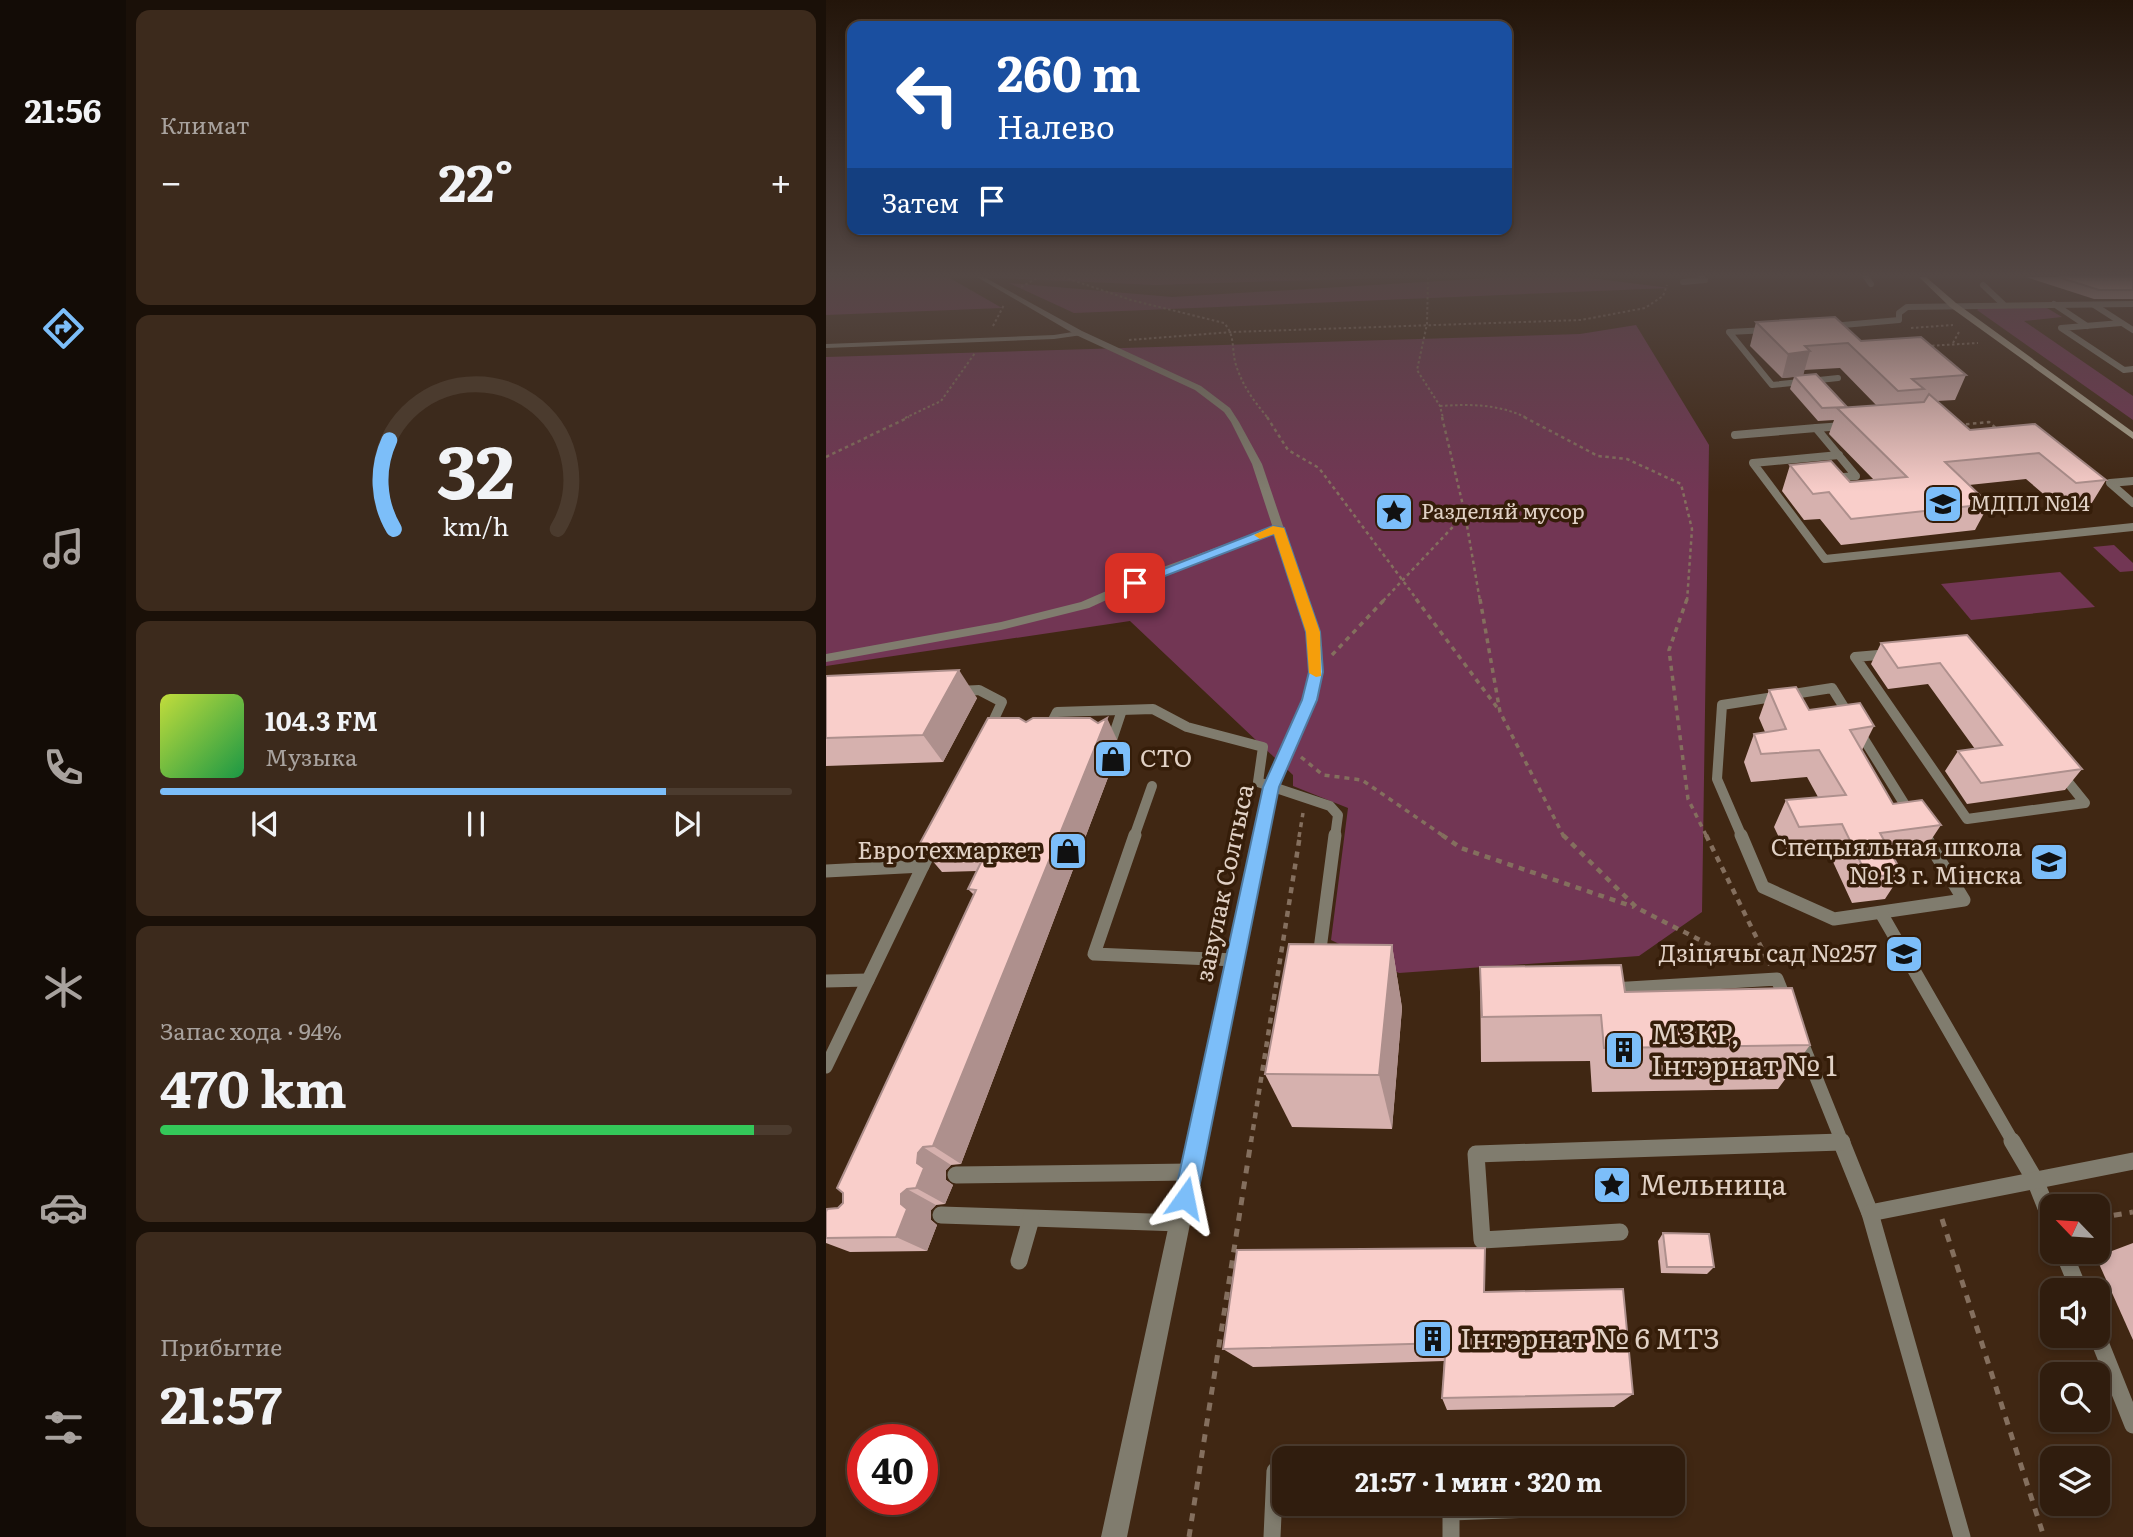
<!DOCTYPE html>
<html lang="ru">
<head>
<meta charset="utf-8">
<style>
  body { margin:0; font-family:Literata,serif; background:#3c2a1c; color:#f1f3f6; height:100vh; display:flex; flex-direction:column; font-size:26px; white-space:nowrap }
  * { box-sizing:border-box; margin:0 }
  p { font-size:23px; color:#a8a29e }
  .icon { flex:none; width:38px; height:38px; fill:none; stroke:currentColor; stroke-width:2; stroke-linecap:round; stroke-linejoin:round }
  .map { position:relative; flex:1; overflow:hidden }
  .side { display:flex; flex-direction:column; gap:10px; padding:10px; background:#1a1008; width:700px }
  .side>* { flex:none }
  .hud { position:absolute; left:21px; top:21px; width:665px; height:214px; border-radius:14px; box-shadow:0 4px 10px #0003,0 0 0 2px #4b3b2e; background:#1a4fa0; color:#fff; overflow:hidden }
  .needle { width:46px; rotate:295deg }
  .tools { position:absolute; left:1214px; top:1194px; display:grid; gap:14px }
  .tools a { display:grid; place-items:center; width:70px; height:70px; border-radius:14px; background:#301d0e; box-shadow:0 4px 10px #0003,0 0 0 2px #4b3b2e; font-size:35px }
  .speed { position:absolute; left:21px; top:1424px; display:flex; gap:14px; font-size:35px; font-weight:700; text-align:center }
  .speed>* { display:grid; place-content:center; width:91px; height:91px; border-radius:50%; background:#301d0e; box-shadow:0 4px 10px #0003,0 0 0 2px #4b3b2e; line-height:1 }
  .speed .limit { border:10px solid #d22; background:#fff; color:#111 }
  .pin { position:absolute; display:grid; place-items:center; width:60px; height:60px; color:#fff; margin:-30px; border-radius:14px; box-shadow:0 4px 10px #0006 }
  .me { position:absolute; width:77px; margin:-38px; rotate:12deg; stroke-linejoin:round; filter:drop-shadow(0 0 5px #0008) }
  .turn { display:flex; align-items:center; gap:24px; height:147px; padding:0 35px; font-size:32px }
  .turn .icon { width:91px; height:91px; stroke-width:2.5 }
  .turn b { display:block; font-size:49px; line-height:60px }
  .then { display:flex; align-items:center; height:66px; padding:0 35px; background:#0003; gap:14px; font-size:26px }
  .big { font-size:52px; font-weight:700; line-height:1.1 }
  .side .tile { flex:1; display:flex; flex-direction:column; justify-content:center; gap:10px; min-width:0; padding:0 24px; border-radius:14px; background:#3c2a1c }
  .side .dial { align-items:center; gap:0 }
  .dial svg { height:182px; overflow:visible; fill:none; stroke:#4b3b2e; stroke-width:7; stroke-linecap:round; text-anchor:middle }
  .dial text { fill:#f1f3f6; stroke:none }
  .song { display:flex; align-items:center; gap:21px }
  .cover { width:84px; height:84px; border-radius:10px; background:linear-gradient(135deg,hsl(70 70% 55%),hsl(140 70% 35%)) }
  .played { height:7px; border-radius:4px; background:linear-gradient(90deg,#7cbef9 80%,#4b3b2e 80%) }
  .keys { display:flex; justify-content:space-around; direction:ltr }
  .heat { display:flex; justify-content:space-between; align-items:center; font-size:38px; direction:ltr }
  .charge { height:10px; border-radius:5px; background:linear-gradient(90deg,#34c759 94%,#4b3b2e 0) }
  .trip { position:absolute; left:446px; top:1446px; width:413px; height:70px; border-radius:14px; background:#301d0e; box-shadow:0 4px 10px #0003,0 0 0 2px #4b3b2e; font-weight:700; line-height:70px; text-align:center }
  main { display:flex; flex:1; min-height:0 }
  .dock { display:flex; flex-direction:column; width:126px; justify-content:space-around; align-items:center; background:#130c06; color:#a8a29e }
  .dock .icon { width:49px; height:49px }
  .dock .current { color:#7cbef9 }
  .dock b { font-size:32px; color:#f1f3f6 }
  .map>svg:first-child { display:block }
  .green { fill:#723654 }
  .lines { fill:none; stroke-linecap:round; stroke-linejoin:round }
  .path-far4 { stroke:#846f5e; stroke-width:2; stroke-dasharray:2.5 2.5; stroke-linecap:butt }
  .path-far3 { stroke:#846f5e; stroke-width:2.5; stroke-dasharray:3.5 3.5; stroke-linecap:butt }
  .path-far2 { stroke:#846f5e; stroke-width:3.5; stroke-dasharray:5 5; stroke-linecap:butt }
  .path-far1 { stroke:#846f5e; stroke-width:4.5; stroke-dasharray:6 6; stroke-linecap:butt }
  .path { stroke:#846f5e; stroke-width:5; stroke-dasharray:8 8; stroke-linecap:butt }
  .service-far4 { stroke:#807c6e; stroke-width:6 }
  .service-far3 { stroke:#807c6e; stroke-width:8 }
  .service-far2 { stroke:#807c6e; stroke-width:10 }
  .service-far1 { stroke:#807c6e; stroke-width:13 }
  .service { stroke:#807c6e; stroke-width:17 }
  .minor { fill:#807c6e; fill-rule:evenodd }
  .tertiary { fill:#807c6e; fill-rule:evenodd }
  .secondary { fill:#b0a992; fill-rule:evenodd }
  .wall { fill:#d6b1ae; fill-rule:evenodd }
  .shaded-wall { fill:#ae908d }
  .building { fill:#f9ceca; stroke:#ae908d; stroke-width:2 }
  .route { fill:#7cbef9; stroke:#517ca2; stroke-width:2 }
  .slow { fill:#f59e0b }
  .labels { text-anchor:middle; stroke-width:7; stroke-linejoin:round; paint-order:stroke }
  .far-poi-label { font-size:21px; fill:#e1d1c5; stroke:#351d09; text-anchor:start }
  .poi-label { font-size:24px; fill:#e1d1c5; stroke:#351d09; text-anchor:end }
  .street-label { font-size:24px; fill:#e1d1c5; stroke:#351d09 }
  .near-poi-label { font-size:28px; fill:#e1d1c5; stroke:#351d09; text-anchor:start }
</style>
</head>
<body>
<main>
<nav class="dock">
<b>21:56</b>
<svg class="icon current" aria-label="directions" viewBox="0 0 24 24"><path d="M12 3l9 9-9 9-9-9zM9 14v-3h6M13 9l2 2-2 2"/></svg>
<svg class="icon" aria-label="music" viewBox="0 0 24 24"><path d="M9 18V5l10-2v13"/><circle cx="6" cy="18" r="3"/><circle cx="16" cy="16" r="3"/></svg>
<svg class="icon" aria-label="phone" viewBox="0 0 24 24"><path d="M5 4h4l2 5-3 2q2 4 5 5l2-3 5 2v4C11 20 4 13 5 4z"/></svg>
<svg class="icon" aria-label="climate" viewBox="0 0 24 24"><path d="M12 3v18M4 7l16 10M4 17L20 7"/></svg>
<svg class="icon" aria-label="car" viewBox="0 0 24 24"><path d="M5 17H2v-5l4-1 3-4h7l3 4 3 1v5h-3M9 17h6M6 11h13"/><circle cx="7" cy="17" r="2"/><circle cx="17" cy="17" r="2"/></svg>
<svg class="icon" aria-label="filters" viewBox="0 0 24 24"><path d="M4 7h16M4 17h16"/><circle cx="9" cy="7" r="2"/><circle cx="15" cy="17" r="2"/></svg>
</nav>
<section class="side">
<div class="tile"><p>Климат</p>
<div class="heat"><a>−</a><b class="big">22°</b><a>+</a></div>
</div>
<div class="tile dial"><svg viewBox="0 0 100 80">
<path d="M14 69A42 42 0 1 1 86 69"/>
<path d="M14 69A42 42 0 0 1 12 30" stroke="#7cbef9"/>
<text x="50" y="56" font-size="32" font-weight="700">32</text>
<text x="50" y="72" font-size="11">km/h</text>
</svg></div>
<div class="tile">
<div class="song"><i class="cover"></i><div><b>104.3 FM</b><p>Музыка</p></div></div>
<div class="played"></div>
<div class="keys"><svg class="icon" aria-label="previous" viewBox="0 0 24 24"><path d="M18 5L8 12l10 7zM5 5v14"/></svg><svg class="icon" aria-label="pause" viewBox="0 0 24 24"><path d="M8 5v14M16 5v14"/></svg><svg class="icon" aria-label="next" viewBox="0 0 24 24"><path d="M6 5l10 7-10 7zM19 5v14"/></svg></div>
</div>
<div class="tile"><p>Запас хода · 94%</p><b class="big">470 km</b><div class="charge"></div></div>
<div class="tile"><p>Прибытие</p><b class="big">21:57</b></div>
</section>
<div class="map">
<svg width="1307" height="1537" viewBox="0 0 1307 1537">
  <rect width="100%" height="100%" fill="#402713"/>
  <g class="green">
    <polygon points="0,277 122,277 176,308 0,315"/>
    <polygon points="151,277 585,277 329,285"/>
    <polygon points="680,277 756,277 844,288 248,313 183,283 346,297"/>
    <polygon points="1155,307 1221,308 1236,317 1198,321 1307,396 1307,420 1151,310"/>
    <polygon points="810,325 883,445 876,912 813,956 573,973 505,940 522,808 467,786 467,775 304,621 0,666 0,357 754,334"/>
    <polygon points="1288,545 1307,563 1307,571 1294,572 1267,547"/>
    <polygon points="1234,572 1269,607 1145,620 1115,584"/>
  </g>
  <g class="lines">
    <g class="path-far4">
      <path d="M237 277 305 300 398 323C410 336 405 349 410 365 417 387 428 401 442 418"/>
      <polyline points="602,277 601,324 591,370 614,406 617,418"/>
      <polyline points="195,287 213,277"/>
      <polyline points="167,326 178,305"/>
      <polyline points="1085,328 1127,325"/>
      <polyline points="303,340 406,332 755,320 819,308 837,296 841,285"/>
      <polyline points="1127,343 1134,330"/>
      <polyline points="1101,346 1152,343"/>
      <path d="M614 406C645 404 673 404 701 418"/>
      <polyline points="79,418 115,401 149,353"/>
    </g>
    <g class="path-far3">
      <polyline points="441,417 462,450 493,468 592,601"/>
      <polyline points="616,417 639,514 654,601"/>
      <polyline points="698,417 772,456 801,459 855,484 866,529 861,601"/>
      <polyline points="1133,425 1163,422 1172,430"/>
      <polyline points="0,457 83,417"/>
      <polyline points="557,601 639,514"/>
    </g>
    <g class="path-far2">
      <polyline points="590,599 673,710"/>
      <polyline points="654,599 674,712 738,837"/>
      <polyline points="861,599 843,650 862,799 881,837"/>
      <polyline points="506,655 559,599"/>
      <polyline points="475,757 497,775 536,780 619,837"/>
      <polyline points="473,837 477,813"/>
    </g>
    <g class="path-far1">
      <polyline points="616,835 635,848 808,907"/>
      <polyline points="737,835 811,908 921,964"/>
      <polyline points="880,835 944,965"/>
      <polyline points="425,1142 474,835"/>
    </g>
    <g class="path">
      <polyline points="1272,1218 1307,1212"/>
      <polyline points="1116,1219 1218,1537"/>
      <polyline points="363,1537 425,1141"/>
    </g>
    <g class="service-far4">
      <polyline points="1040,277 1045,284"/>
      <polyline points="857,282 879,280 875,277"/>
      <polyline points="1157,285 1177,304"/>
      <polyline points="1228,304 1261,326"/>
      <polyline points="1268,305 1307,330"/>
      <polyline points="1295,323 1235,328 1298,370 1307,369"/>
      <polyline points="1006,326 1073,320 1073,313 1081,307 1307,304"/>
      <polyline points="941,330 903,332 946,385 1012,378"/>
    </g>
    <g class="service-far3">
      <polyline points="909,435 990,428"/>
      <polyline points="1013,455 927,463 999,559 1307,527"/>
      <polyline points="1006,478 1030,476 990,428 1017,426"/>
      <polyline points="1307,481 1284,483 1307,503"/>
    </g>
    <g class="service-far2">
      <polygon points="1134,648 1259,803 1141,819 1029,657"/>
      <polyline points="132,691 153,690 176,702 163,730"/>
      <polyline points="223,728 231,712 327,709 361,727 437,747 432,782 504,806 512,815 509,837"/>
      <polyline points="285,743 296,710"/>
      <polyline points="308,837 326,786"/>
      <polyline points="916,837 891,779 896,705 1006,688 1099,837"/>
    </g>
    <g class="service-far1">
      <polyline points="309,835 268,954 409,960"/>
      <polyline points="915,835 937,887 1008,919 1138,900 1098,835"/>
      <polyline points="0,871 97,866"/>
      <polyline points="1055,913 1187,1142"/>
      <polyline points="493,957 509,835"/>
      <polyline points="0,981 42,980"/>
      <polyline points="786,989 951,979 959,999"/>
      <polyline points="975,1040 1016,1142"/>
      <polyline points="0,1067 107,845"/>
      <polyline points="1007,1142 1016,1142"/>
    </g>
    <g class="service">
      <polyline points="1015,1141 1044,1213"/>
      <polyline points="1186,1141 1209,1180 1227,1225"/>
      <polyline points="130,1175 365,1172"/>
      <polyline points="115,1215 354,1223"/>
      <polyline points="794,1232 656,1240 650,1154 1016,1142"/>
      <polyline points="1237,1251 1253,1290"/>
      <polyline points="193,1261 205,1219"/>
      <polyline points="1271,1335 1307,1425"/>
      <polyline points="446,1537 449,1471"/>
      <polyline points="625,1537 625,1512 786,1506"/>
      <polyline points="1136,1537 1044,1213 1307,1161"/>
    </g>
    <g class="minor">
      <polygon points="253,331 257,333 256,335 228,339 0,348 0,344 228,335"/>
      <polygon points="452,525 456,526 456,530 337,574 263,608 175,630 0,662 0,654 175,622 255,602 329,570"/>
    </g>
    <polygon class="tertiary" points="151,277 158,277 256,331 375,386 404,408 413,422 436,464 493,632 496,672 490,700 452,787 301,1537 275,1537 438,787 476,700 484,672 481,632 426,464 405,422 398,412 369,390 250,335"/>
    <polygon class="secondary" points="1093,277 1100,277 1130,303 1307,432 1307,439 1124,307"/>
  </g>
  <g class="wall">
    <polygon points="1200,277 1307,277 1307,299 1268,299"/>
    <path d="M930 322 1035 341 1140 375 1129 400 1111 401 1144 430 1209 424 1280 480 1264 506 1235 509 1200 479 1143 485 1163 504 1149 530 1015 545 994 519 978 520 956 491 964 465 1024 482 1048 480 1003 434 1008 420 992 421 964 389 968 377 956 378 924 346ZM1014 368 1051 406 1020 408 1021 407 977 375 978 370Z"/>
    <polygon points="1141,635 1256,769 1239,790 1141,804 1119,771 1132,751 1149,749 1102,684 1062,689 1045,664 1055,643"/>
    <polygon points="0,676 151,698 117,762 0,766"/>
    <polygon points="943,690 983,710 1048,726 1036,750 1067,804 1115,825 1097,852 1066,856 1076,873 1059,899 1026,903 1002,851 961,854 948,827 960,800 992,797 981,777 925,782 918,762 928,734 939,732 933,718"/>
    <polygon points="200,722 294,746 135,1164 125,1165 120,1170 120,1180 127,1185 119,1204 110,1205 105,1210 105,1220 111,1225 101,1251 24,1252 0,1243 0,1212 12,1208 17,1203 17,1193 148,895 142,889 151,871 116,872 93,845"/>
    <polygon points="566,945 576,1008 566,1129 466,1127 439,1074"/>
    <polygon points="654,967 799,992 984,1045 952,1089 766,1092 764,1061 655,1062"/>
    <polygon points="837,1233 888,1267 881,1274 835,1273 832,1241"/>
    <polygon points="1307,1243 1307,1340 1270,1257"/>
    <polygon points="658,1292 807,1394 788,1407 621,1410 616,1398 618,1361 427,1367 397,1349"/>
  </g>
  <g class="shaded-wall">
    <polygon points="984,351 977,376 956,378 962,354"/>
    <polygon points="133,670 151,698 117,762 97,735"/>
    <polygon points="281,718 294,746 135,1164 107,1146"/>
    <polygon points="566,945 576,1008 566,1129 553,1075"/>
    <polygon points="97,1147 125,1165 120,1170 120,1180 127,1185 119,1204 90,1188 92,1153"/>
    <polygon points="81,1189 110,1205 105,1210 105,1220 111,1225 101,1251 70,1237 75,1194"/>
  </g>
  <g class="building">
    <polygon points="1232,277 1307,277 1307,290 1273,290"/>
    <polygon points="1009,317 1035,341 1095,337 1140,375 1086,379 1098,389 1072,391 1022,343 979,346 984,351 962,354 930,322"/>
    <polygon points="990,374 1021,407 996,408 968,376"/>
    <polygon points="1103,394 1144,430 1209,424 1280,480 1250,483 1213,453 1119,462 1163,504 1025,519 1003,492 987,494 964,465 1005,461 1024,482 1081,477 1011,408 1098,402"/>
    <polygon points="1141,635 1256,769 1155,783 1132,751 1176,745 1114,663 1072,668 1055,643"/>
    <polygon points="133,670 97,735 0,738 0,676"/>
    <polygon points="970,687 983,710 1034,703 1048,726 1024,730 1067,804 1096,800 1115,825 1054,833 1076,873 1042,878 1016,824 973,827 960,800 1020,795 993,750 935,754 928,734 960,729 943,690"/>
    <polygon points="162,718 193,718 200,722 207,718 264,718 272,723 281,718 107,1146 97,1147 92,1153 91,1163 98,1168 90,1188 81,1189 75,1194 75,1204 81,1209 70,1237 0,1238 0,1212 1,1209 12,1208 17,1203 17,1193 11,1188 150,890 142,889 164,844 93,845"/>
    <polygon points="463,944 566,945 553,1075 439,1074"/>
    <polygon points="795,965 799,992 966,988 984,1045 778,1048 775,1015 656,1017 654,967"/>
    <polygon points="837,1233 883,1234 888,1267 841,1267"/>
    <polygon points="659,1248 658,1292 797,1289 807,1394 616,1398 620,1343 397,1349 411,1250"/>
  </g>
  <linearGradient id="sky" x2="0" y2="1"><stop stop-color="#23150a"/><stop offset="0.56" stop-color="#534744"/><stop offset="1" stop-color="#534744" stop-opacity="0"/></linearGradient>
  <rect width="1307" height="492" fill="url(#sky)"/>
  <polygon class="route" points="447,526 458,528 494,632 497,672 491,700 453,787 371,1198 367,1206 359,1209 351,1206 348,1198 437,787 476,700 483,672 480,632 448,534 313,586 302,583"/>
  <polygon class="slow" points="447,526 458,528 494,632 495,676 490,677 483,673 480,632 448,534 434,539 428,535"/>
  <defs>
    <symbol id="university-square" viewBox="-11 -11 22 22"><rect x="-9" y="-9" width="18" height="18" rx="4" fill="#7cbef9" stroke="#351d09"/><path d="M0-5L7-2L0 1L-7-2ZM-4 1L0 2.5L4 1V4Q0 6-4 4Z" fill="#111"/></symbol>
    <symbol id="sight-square" viewBox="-11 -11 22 22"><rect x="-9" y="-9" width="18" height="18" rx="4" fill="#7cbef9" stroke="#351d09"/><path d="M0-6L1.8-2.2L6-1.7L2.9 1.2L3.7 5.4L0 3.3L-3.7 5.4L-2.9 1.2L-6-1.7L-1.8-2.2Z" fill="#111"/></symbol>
    <symbol id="shop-square" viewBox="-11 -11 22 22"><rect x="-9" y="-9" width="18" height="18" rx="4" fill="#7cbef9" stroke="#351d09"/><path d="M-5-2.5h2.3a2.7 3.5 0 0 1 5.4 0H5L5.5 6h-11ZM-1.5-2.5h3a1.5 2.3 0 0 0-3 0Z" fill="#111"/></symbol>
    <symbol id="school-square" viewBox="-11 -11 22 22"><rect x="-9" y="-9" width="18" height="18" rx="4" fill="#7cbef9" stroke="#351d09"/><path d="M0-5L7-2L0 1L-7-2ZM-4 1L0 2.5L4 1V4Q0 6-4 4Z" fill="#111"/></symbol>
    <symbol id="building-square" viewBox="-11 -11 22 22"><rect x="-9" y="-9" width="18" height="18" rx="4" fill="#7cbef9" stroke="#351d09"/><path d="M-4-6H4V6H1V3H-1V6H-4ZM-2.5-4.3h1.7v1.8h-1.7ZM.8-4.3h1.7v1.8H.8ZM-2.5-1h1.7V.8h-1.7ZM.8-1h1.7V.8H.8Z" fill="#111"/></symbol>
  </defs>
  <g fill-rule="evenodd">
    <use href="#university-square" x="1095" y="482" width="44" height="44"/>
    <use href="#sight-square" x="546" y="490" width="44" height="44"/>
    <use href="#shop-square" x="265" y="737" width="44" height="44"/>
    <use href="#shop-square" x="220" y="829" width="44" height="44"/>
    <use href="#school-square" x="1201" y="840" width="44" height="44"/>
    <use href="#school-square" x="1056" y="932" width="44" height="44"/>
    <use href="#building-square" x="776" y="1028" width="44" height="44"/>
    <use href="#sight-square" x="764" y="1163" width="44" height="44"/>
    <use href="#building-square" x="585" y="1317" width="44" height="44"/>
  </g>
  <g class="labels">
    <g class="far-poi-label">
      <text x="1144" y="511">МДПЛ №14</text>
      <text x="595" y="519">Разделяй мусор</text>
    </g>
    <g class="poi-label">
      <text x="314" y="767" text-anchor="start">СТО</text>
      <text x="1196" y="856">Спецыяльная школа<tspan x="1196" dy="28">№ 13 г. Мінска</tspan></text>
      <text x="215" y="859">Евротехмаркет</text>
      <text x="1051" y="962">Дзіцячы сад №257</text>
    </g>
    <g class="street-label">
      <text transform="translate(399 883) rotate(-78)" y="8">завулак Солтыса</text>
    </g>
    <g class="near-poi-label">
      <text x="825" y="1044">МЗКР,<tspan x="825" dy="32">Інтэрнат № 1</tspan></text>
      <text x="813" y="1195">Мельница</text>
      <text x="634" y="1349">Інтэрнат № 6 МТЗ</text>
    </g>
  </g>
</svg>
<div class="tools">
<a><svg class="needle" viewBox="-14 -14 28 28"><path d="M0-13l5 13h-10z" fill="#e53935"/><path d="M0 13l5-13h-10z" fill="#a8a29e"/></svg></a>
<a><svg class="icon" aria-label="sound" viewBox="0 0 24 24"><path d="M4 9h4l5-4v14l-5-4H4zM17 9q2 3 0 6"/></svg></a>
<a><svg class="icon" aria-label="search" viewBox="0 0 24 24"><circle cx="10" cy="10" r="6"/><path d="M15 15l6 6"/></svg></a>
<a><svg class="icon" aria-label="layers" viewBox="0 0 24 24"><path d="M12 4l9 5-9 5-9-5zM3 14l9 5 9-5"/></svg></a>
</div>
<div class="speed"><div class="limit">40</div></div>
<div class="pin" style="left:309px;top:583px;background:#d93025"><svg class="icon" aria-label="arrive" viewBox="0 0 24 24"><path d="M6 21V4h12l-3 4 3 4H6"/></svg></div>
<svg class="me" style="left:359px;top:1198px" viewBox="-20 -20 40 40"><path d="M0-17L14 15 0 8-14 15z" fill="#7cbef9" stroke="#fff" stroke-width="4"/></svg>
<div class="trip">21:57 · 1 мин · 320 m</div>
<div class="hud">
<div class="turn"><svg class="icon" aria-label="left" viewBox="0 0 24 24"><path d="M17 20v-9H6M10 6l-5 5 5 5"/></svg><div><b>260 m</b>Налево</div></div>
<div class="then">Затем<svg class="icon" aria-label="arrive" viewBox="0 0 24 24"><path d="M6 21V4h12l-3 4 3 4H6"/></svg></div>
</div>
</div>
</main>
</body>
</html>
